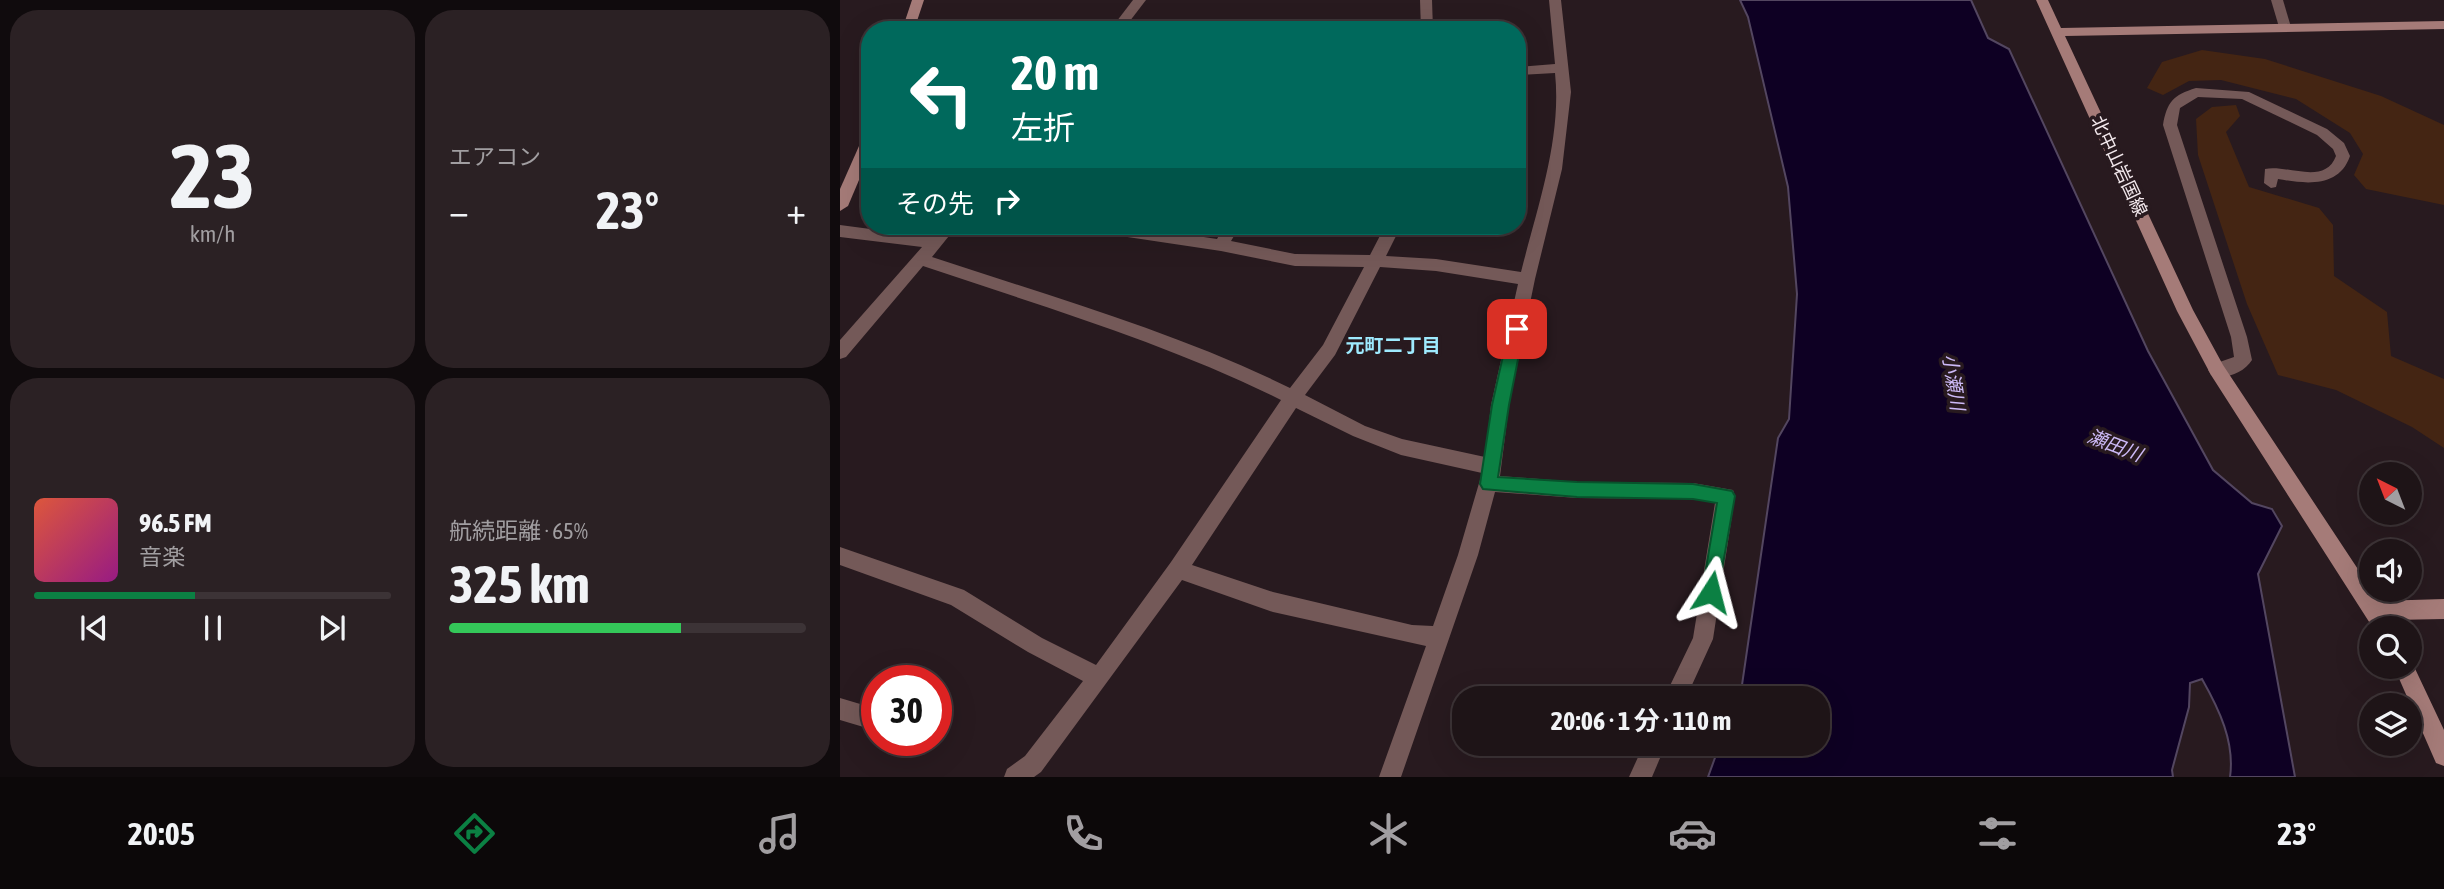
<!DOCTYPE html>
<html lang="ja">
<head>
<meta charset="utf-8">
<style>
  body { margin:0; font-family:"Asap Condensed","Noto Sans JP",sans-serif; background:#2b2124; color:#f1f3f6; height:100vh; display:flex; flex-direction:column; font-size:26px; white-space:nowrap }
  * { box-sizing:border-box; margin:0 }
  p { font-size:23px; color:#a19ea1 }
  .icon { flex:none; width:38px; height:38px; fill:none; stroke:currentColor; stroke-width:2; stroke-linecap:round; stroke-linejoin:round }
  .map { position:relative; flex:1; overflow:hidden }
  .panel { display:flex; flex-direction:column; gap:10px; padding:10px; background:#100b0d; width:840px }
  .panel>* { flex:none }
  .guide { position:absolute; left:21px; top:21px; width:665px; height:214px; border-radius:28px; box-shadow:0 7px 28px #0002,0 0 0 2px #3c3336; background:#00695c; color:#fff; overflow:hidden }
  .needle { width:46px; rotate:318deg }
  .fabs { position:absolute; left:1519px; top:462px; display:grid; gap:14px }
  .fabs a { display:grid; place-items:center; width:63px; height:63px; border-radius:50%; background:#1e1417; box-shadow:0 7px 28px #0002,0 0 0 2px #3c3336; font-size:35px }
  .speed { position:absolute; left:21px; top:665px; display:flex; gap:14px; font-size:35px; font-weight:700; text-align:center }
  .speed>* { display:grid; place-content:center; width:91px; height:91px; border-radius:50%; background:#1e1417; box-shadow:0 7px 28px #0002,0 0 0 2px #3c3336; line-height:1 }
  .speed .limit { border:10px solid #d22; background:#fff; color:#111 }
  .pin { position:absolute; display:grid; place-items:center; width:60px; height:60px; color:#fff; margin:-30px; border-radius:14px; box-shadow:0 4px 10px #0006 }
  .me { position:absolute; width:77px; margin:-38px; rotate:9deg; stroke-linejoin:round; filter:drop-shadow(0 0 5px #0008) }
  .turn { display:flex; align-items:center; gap:24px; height:147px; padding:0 35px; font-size:32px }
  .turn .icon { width:91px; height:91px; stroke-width:2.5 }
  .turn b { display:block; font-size:49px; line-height:60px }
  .then { display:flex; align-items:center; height:66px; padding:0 35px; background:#0003; gap:14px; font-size:26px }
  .big { font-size:52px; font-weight:700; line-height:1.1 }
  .panel .widget { flex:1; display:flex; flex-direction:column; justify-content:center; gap:10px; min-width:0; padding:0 24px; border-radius:28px; background:#2b2124 }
  .panel .dial { align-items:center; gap:0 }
  .dial b { font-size:91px; line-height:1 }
  .song { display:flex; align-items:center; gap:21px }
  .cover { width:84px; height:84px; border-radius:10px; background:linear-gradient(135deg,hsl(10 70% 55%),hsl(310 70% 35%)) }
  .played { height:7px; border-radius:4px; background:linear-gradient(90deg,#0b8043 45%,#3c3336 45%) }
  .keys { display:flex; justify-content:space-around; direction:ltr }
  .heat { display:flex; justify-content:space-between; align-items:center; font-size:38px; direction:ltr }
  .charge { height:10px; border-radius:5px; background:linear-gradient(90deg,#34c759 65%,#3c3336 0) }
  .panel .tiles { flex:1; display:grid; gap:10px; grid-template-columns:repeat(2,1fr) }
  .trip { position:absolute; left:612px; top:686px; width:378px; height:70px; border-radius:28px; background:#1e1417; box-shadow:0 7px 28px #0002,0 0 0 2px #3c3336; font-weight:700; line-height:70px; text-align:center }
  .dock { display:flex; height:112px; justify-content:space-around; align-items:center; background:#0c0809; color:#a19ea1 }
  .dock .icon { width:49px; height:49px }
  .dock .active { color:#0b8043 }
  .dock b { font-size:32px; color:#f1f3f6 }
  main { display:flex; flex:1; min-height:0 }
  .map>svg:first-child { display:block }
  .green { fill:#442513 }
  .water { fill:#0e0023; stroke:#534660; stroke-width:2 }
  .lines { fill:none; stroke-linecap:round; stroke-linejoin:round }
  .lane { fill:#745958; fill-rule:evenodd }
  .street { fill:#745958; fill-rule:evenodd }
  .secondary { fill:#a57b78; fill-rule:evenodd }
  .route { fill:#0b8043; stroke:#07532c; stroke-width:2 }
  .labels { text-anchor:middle; stroke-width:7; stroke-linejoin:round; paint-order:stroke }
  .street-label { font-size:18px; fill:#f3e9ed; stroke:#281a1f }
  .neighbourhood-label { font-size:19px; font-weight:bold; fill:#9eeafe; stroke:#281a1f }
  .water-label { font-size:19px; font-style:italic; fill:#cdbaf7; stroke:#281a1f }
</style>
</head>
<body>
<main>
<section class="panel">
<div class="tiles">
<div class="widget dial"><b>23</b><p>km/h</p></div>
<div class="widget"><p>エアコン</p>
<div class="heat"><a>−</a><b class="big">23°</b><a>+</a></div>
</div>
<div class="widget">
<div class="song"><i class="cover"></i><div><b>96.5 FM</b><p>音楽</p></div></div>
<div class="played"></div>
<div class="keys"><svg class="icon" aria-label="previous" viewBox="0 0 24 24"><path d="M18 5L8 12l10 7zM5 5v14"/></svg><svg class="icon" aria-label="pause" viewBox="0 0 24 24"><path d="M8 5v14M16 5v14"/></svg><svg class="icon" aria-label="next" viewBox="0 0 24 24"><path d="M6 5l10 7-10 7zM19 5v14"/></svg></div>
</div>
<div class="widget"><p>航続距離 · 65%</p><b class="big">325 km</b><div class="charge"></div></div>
</div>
</section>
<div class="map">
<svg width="1604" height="777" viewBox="0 0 1604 777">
  <rect width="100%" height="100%" fill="#281a1f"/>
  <g class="green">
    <polygon points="1362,50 1425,59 1541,96 1604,125 1604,205 1526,189 1514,175 1523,154 1510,133 1456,99 1381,80 1349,81 1323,95 1307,88 1322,62"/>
    <polygon points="1396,105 1400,116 1386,132 1409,187 1479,208 1493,225 1494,276 1547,312 1551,356 1604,379 1604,448 1572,427 1496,390 1438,375 1407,304 1358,155 1356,119 1372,107"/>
  </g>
  <path class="water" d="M900 0H1131L1148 38 1169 49 1308 351 1373 470 1412 503 1432 509 1442 526 1418 574 1455 777H1390C1395 742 1379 709 1362 679L1350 683 1349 707 1332 770 1333 777H868L880 744H978V698H897L902 685 938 438 949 419 957 294 948 187 908 17Z"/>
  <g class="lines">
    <path class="lane" d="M1356 88 1409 92 1487 129 1504 143 1510 156C1499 188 1466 184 1438 179L1436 187 1431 188 1424 183 1425 169C1447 164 1485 186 1496 156L1493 149 1477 135 1402 99 1358 97 1340 108 1337 125 1407 337 1412 360C1404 373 1385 380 1371 375L1368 370 1371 365 1394 357 1391 337 1323 125C1327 102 1333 95 1356 88Z"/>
    <g class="street">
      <polygon points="293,0 306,0 283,30 270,30"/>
      <polygon points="580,0 592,0 593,30 581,30"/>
      <path d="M709 0H721L731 92 722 169 695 279 669 405 660 476 737 482 853 483 893 490 895 496 873 639 846 698H824L853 638 875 503 853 499 737 498 655 492 638 555 561 777H539L586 646 433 612 342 580 201 772 194 777H164L167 769 185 756 243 681 188 652 111 605 0 565V547L124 590 202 638 256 665 331 562 441 400C327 343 204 307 83 266L6 357 0 359V340L82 247 0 237V225L91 237 100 226H117L92 257C212 297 336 332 450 388L483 345 524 267 455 266 381 251 254 232 246 226H290L377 239 384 226H400L391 241 455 254 530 255 545 226H561L546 256 596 259 681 272C697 208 722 139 715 73L677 75V67L715 64ZM540 267 596 271 678 284 651 405 645 457 562 439 525 426 465 395 495 355ZM456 408 513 436 561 455 642 473 618 555 593 626 572 625 433 592 352 565Z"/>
      <polygon points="1431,0 1443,0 1451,27 1450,30 1440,30 1439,27"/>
      <polygon points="0,698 37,709 37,731 0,720"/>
      <polygon points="804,744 826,744 812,777 789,777"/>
    </g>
    <g class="secondary">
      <polygon points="72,0 84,0 74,30 62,30"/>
      <polygon points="1196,0 1208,0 1221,28 1604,21 1604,29 1225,36 1353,310 1383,365 1539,601 1604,599 1604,619 1552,620 1555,628 1533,628 1371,375 1337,311"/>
      <polygon points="30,132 30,154 8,206 0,211 0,189 23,137"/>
      <polygon points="1570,658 1604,730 1604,766 1596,763 1554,667 1570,667"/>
    </g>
  </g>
  <polygon class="route" points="677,323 684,329 669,405 658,477 737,482 853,484 892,491 895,496 877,598 871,600 864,598 862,592 877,503 853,499 737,497 643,489 640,484 652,405 669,329"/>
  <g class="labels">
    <g class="street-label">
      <text transform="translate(1279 166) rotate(65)" y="6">北中山岩国線</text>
    </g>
    <g class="neighbourhood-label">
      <text x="553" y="352">元町二丁目</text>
    </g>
    <g class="water-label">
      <text transform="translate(1114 382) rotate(81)" y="7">小瀬川</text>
      <text transform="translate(1275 445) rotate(21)" y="7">瀬田川</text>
    </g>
  </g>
</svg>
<div class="fabs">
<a><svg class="needle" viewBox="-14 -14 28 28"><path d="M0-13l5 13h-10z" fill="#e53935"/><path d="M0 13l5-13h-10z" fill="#a19ea1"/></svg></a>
<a><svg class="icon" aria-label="sound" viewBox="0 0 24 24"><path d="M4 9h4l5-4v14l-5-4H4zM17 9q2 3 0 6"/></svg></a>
<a><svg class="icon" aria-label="search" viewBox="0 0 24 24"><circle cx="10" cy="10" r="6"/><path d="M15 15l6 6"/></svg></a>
<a><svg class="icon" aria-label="layers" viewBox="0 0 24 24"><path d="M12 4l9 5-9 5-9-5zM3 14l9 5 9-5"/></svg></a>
</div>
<div class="speed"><div class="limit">30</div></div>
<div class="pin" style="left:677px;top:329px;background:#d93025"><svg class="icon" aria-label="arrive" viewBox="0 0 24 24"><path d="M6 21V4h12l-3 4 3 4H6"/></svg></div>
<svg class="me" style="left:871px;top:592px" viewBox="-20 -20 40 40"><path d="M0-17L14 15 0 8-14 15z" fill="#0b8043" stroke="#fff" stroke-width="4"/></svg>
<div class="trip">20:06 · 1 分 · 110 m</div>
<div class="guide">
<div class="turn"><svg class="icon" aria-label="left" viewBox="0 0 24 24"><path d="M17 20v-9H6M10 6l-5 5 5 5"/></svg><div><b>20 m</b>左折</div></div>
<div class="then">その先<svg class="icon" aria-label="right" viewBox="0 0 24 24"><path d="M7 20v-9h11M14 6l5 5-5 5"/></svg></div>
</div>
</div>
</main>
<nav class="dock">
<b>20:05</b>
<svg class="icon active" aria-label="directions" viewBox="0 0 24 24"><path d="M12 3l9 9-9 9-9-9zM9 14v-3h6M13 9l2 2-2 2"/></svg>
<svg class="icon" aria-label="music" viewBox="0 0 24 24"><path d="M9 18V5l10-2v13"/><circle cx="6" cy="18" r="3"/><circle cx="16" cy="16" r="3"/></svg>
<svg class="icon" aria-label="phone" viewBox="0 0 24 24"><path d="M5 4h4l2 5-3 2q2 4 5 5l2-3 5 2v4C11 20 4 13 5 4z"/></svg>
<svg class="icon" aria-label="climate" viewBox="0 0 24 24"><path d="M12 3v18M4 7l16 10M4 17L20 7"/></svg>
<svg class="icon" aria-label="car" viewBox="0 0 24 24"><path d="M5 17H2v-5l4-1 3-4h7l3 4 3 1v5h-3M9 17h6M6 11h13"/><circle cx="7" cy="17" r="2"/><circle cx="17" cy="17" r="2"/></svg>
<svg class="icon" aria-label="filters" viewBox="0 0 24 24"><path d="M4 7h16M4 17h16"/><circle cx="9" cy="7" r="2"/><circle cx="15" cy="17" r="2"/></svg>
<b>23°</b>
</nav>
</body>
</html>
